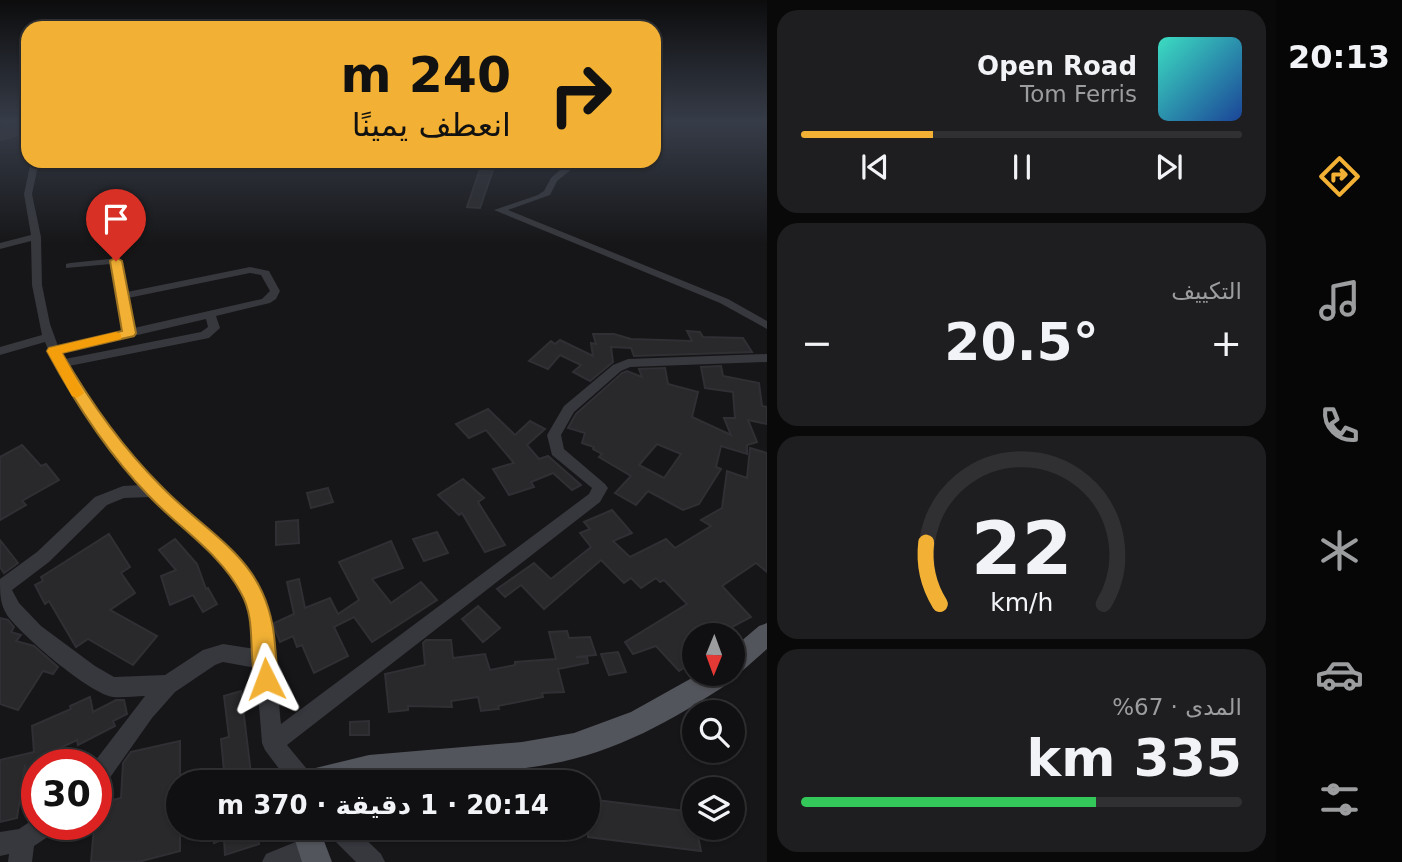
<!DOCTYPE html>
<html lang="ar">
<head>
<meta charset="utf-8">
<style>
  body { margin:0; font-family:"DejaVu Sans","Noto Naskh Arabic",sans-serif; background:#1e1e20; color:#f1f3f6; direction:rtl; height:100vh; display:flex; flex-direction:column; font-size:26px; white-space:nowrap }
  * { box-sizing:border-box; margin:0 }
  p { font-size:23px; color:#9c9d9f }
  .icon { flex:none; width:38px; height:38px; fill:none; stroke:currentColor; stroke-width:2; stroke-linecap:round; stroke-linejoin:round }
  .map { position:relative; flex:1; overflow:hidden; direction:ltr }
  .drawer { display:flex; flex-direction:column; gap:10px; padding:10px; background:#09090a; width:509px }
  .drawer>* { flex:none }
  .top-card { position:absolute; left:21px; top:21px; width:640px; height:147px; border-radius:21px; box-shadow:0 2px 5px #0004,0 0 0 2px #303032; direction:rtl; background:#f2b134; color:#111; overflow:hidden }
  .needle { width:46px; rotate:181deg }
  .tools { position:absolute; left:682px; top:623px; display:grid; gap:14px }
  .tools a { display:grid; place-items:center; width:63px; height:63px; border-radius:50%; background:#101012; box-shadow:0 2px 5px #0004,0 0 0 2px #303032; font-size:35px }
  .speed { position:absolute; left:21px; top:749px; display:flex; gap:14px; font-size:35px; font-weight:700; text-align:center }
  .speed>* { display:grid; place-content:center; width:91px; height:91px; border-radius:50%; background:#101012; box-shadow:0 2px 5px #0004,0 0 0 2px #303032; line-height:1 }
  .speed .limit { border:10px solid #d22; background:#fff; color:#111 }
  .pin { position:absolute; display:grid; place-items:center; width:60px; height:60px; color:#fff; margin:-72px -30px; border-radius:50% 50% 50% 0; rotate:-45deg; box-shadow:0 0 7px #0007 }
  .pin .icon { rotate:45deg }
  .me { position:absolute; width:77px; margin:-38px; rotate:357deg; stroke-linejoin:round; filter:drop-shadow(0 0 5px #0008) }
  .turn { display:flex; align-items:center; gap:24px; height:147px; padding:0 35px; font-size:32px }
  .turn .icon { width:91px; height:91px; stroke-width:2.5 }
  .turn b { display:block; font-size:49px; line-height:60px }
  .big { font-size:52px; font-weight:600; line-height:1.1 }
  .drawer .card { flex:1; display:flex; flex-direction:column; justify-content:center; gap:10px; min-width:0; padding:0 24px; border-radius:21px; background:#1e1e20 }
  .drawer .dial { align-items:center; gap:0 }
  .dial svg { height:182px; overflow:visible; fill:none; stroke:#303032; stroke-width:7; stroke-linecap:round; text-anchor:middle }
  .dial text { fill:#f1f3f6; stroke:none }
  .song { display:flex; align-items:center; gap:21px }
  .cover { width:84px; height:84px; border-radius:10px; background:linear-gradient(135deg,hsl(170 70% 55%),hsl(220 70% 35%)) }
  .played { height:7px; border-radius:4px; background:linear-gradient(90deg,#f2b134 30%,#303032 30%) }
  .keys { display:flex; justify-content:space-around; direction:ltr }
  .heat { display:flex; justify-content:space-between; align-items:center; font-size:38px; direction:ltr }
  .charge { height:10px; border-radius:5px; background:linear-gradient(90deg,#34c759 67%,#303032 0) }
  .trip { position:absolute; left:166px; top:770px; width:434px; height:70px; border-radius:35px; background:#101012; box-shadow:0 2px 5px #0004,0 0 0 2px #303032; font-weight:600; line-height:70px; text-align:center; direction:rtl }
  main { display:flex; flex:1; min-height:0 }
  .dock { display:flex; flex-direction:column; width:126px; justify-content:space-around; align-items:center; background:#060607; color:#9c9d9f }
  .dock .icon { width:49px; height:49px }
  .dock .active { color:#f2b134 }
  .dock b { font-size:32px; color:#f1f3f6 }
  .map>svg:first-child { display:block }
  .building { fill:#29292c; stroke:#303034; stroke-width:2; fill-rule:evenodd }
  .lines { fill:none; stroke-linecap:round; stroke-linejoin:round }
  .minor { fill:#37383d; fill-rule:evenodd }
  .major { fill:#53555c; fill-rule:evenodd }
  .route { fill:#f2b134; stroke:#9d7322; stroke-width:2 }
  .slow { fill:#f59e0b }
</style>
</head>
<body>
<main>
<nav class="dock">
<b>20:13</b>
<svg class="icon active" aria-label="directions" viewBox="0 0 24 24"><path d="M12 3l9 9-9 9-9-9zM9 14v-3h6M13 9l2 2-2 2"/></svg>
<svg class="icon" aria-label="music" viewBox="0 0 24 24"><path d="M9 18V5l10-2v13"/><circle cx="6" cy="18" r="3"/><circle cx="16" cy="16" r="3"/></svg>
<svg class="icon" aria-label="phone" viewBox="0 0 24 24"><path d="M5 4h4l2 5-3 2q2 4 5 5l2-3 5 2v4C11 20 4 13 5 4z"/></svg>
<svg class="icon" aria-label="climate" viewBox="0 0 24 24"><path d="M12 3v18M4 7l16 10M4 17L20 7"/></svg>
<svg class="icon" aria-label="car" viewBox="0 0 24 24"><path d="M5 17H2v-5l4-1 3-4h7l3 4 3 1v5h-3M9 17h6M6 11h13"/><circle cx="7" cy="17" r="2"/><circle cx="17" cy="17" r="2"/></svg>
<svg class="icon" aria-label="filters" viewBox="0 0 24 24"><path d="M4 7h16M4 17h16"/><circle cx="9" cy="7" r="2"/><circle cx="15" cy="17" r="2"/></svg>
</nav>
<section class="drawer">
<div class="card">
<div class="song"><i class="cover"></i><div><b>Open Road</b><p>Tom Ferris</p></div></div>
<div class="played"></div>
<div class="keys"><svg class="icon" aria-label="previous" viewBox="0 0 24 24"><path d="M18 5L8 12l10 7zM5 5v14"/></svg><svg class="icon" aria-label="pause" viewBox="0 0 24 24"><path d="M8 5v14M16 5v14"/></svg><svg class="icon" aria-label="next" viewBox="0 0 24 24"><path d="M6 5l10 7-10 7zM19 5v14"/></svg></div>
</div>
<div class="card"><p>التكييف</p>
<div class="heat"><a>−</a><b class="big">20.5°</b><a>+</a></div>
</div>
<div class="card dial"><svg viewBox="0 0 100 80">
<path d="M14 69A42 42 0 1 1 86 69"/>
<path d="M14 69A42 42 0 0 1 8 42" stroke="#f2b134"/>
<text x="50" y="56" font-size="32" font-weight="700">22</text>
<text x="50" y="72" font-size="11">km/h</text>
</svg></div>
<div class="card"><p>المدى · 67%</p><b class="big">335 km</b><div class="charge"></div></div>
</section>
<div class="map">
<svg width="767" height="862" viewBox="0 0 767 862">
  <rect width="100%" height="100%" fill="#161618"/>
  <g class="building">
    <polygon points="14,125 27,133 0,140 0,129"/>
    <polygon points="480,169 493,170 480,208 467,207"/>
    <polygon points="687,331 700,332 703,337 743,338 752,352 634,356 631,348 611,347 613,362 590,381 573,372 581,365 560,355 548,369 529,361 551,341 555,344 560,340 593,356 591,343 596,344 593,334 614,334 631,339 692,341"/>
    <path d="M721 366 723 376 759 383 762 406 767 407V424L748 420 757 442 747 445V454L721 446 716 467 721 469 699 504 683 510 648 491 636 505 615 493 631 476 599 457 602 454 593 449 594 447 582 443 585 433 568 428 576 414 622 373 627 371 642 377 639 369 665 368 668 384 698 392 692 417 731 435 724 418H735L733 392 705 388 701 367ZM657 444 681 454 664 478 639 465Z"/>
    <polygon points="488,409 515,435 530,421 545,429 527,445 539,459 548,456 581,485 572,490 553,473 531,482 534,487 509,495 493,469 514,463 486,430 469,438 456,424"/>
    <polygon points="22,445 41,466 46,464 59,480 22,501 26,505 0,520 0,457"/>
    <polygon points="750,448 767,453 767,572 756,563 722,586 751,617 730,628 695,635 695,661 679,671 656,646 633,654 625,642 687,604 664,580 660,582 656,578 641,588 631,578 624,583 601,560 544,609 521,585 505,597 497,589 534,563 551,579 591,547 580,533 590,529 584,522 612,510 632,533 613,541 630,557 666,539 675,548 711,526 701,520 722,508 727,471 747,478"/>
    <polygon points="463,479 484,498 478,502 505,545 485,552 462,513 459,515 438,495"/>
    <polygon points="328,488 333,502 311,508 307,493"/>
    <polygon points="298,520 299,543 276,545 276,522"/>
    <polygon points="437,532 448,553 424,561 413,539"/>
    <polygon points="109,534 130,567 121,573 135,593 110,610 157,636 133,665 88,639 76,647 49,601 45,604 35,585 43,581 41,577"/>
    <polygon points="175,539 197,564 206,589 208,588 217,604 203,612 193,595 170,605 161,576 176,570 159,550"/>
    <polygon points="0,540 18,563 4,573 0,567"/>
    <polygon points="391,541 403,568 372,579 391,603 421,582 437,600 372,642 354,617 334,627 348,656 314,673 302,645 297,647 293,636 280,642 275,630 274,623 294,614 287,582 299,579 305,608 330,598 338,614 359,600 339,562"/>
    <polygon points="478,606 500,628 483,642 462,619"/>
    <polygon points="0,618 8,620 14,627 11,632 21,635 16,641 34,646 58,667 53,674 43,671 18,710 0,704"/>
    <polygon points="567,631 569,638 590,637 596,655 576,657 587,657 588,663 558,669 564,692 542,693 543,697 498,706 499,709 481,711 478,697 451,701 452,707 408,706 408,710 389,712 385,674 425,665 423,643 426,640 451,640 453,658 485,654 490,670 515,665 515,662 556,659 549,632"/>
    <polygon points="618,652 626,672 609,675 601,654"/>
    <polygon points="241,691 252,782 225,782 221,739 229,737 224,696"/>
    <polygon points="90,697 93,712 116,700 124,700 127,714 113,721 115,726 78,745 77,740 58,749 62,765 37,765 37,797 32,798 25,765 17,818 0,822 0,760 34,752 32,726 71,709 70,706"/>
    <polygon points="369,721 369,735 350,735 350,722"/>
    <polygon points="180,741 180,851 138,862 91,862 96,804 121,798 123,763 131,752"/>
    <polygon points="588,799 693,812 701,851 588,837"/>
    <polygon points="213,828 257,828 259,844 225,855 224,839 214,843"/>
  </g>
  <g class="lines">
    <g class="minor">
      <path d="M31 161H39L32 194 41 237 42 285 50 324 58 346 123 331 111 264 66 268V264L70 263 119 258 127 292 250 267 269 271 280 291 276 299 270 303 216 316 220 328 209 338 69 366C94 408 125 450 159 486 194 524 247 549 266 602 278 635 277 688 281 724L589 494 592 488 552 455 547 435 564 406 613 365 628 359 767 354V362L630 367 621 371 574 412 561 435 564 449 605 484 608 488 600 502 287 745 311 774 314 782H289L265 750 262 743 256 668 223 662 215 665 175 692 152 718 104 786 96 789V765H92L145 696C135 696 123 698 113 697 90 694 21 635 7 615 0 604 0 593 0 579L37 552 95 497 123 486 141 485C106 441 64 395 45 342L0 355V347L42 335 32 285 31 241 0 249V243L31 235 24 194ZM250 273 261 275 270 291 262 299 134 328 128 298ZM206 319 208 327 201 332 65 359 61 353ZM151 497 223 562 249 604 255 649 223 644 203 650 165 675 114 677 95 666 41 626 19 603 12 590 49 562 107 505 124 498Z"/>
      <polygon points="570,161 578,161 577,165 557,181 550,195 508,210 728,299 767,321 767,329 720,303 494,210 538,195 544,191 551,178"/>
      <polygon points="37,817 37,824 58,824 55,832 34,846 32,862 8,862 9,854 0,856 0,832 19,829"/>
      <polygon points="327,828 354,828 381,854 385,862 356,862 330,836"/>
      <polygon points="310,836 318,840 322,848 318,856 304,862 262,862 266,854"/>
    </g>
    <g class="major">
      <path d="M767 623V649L741 672 732 675 729 683C675 719 615 753 550 764 510 772 469 773 428 776 384 779 340 784 295 782L299 772 369 755 522 742 574 733 631 712 699 674H733V648L759 626Z"/>
      <polygon points="291,828 319,828 332,862 302,862"/>
    </g>
  </g>
  <linearGradient id="sky" x2="0" y2="1"><stop stop-color="#0c0c0d"/><stop offset="0.5" stop-color="#363c48"/><stop offset="1" stop-color="#363c48" stop-opacity="0"/></linearGradient>
  <rect width="767" height="244" fill="url(#sky)"/>
  <path class="route" d="M116 257 122 261 136 333 134 336 62 353C89 400 122 447 161 486 213 540 269 559 275 645 276 659 279 674 274 687L266 690 258 687C246 657 258 623 241 593 219 552 180 529 149 496 109 455 74 401 47 351L49 348 122 331 110 261Z"/>
  <polygon class="slow" points="116,332 121,334 121,339 62,353 84,393 77,398 72,396 47,351 49,348"/>
</svg>
<div class="tools">
<a><svg class="needle" viewBox="-14 -14 28 28"><path d="M0-13l5 13h-10z" fill="#e53935"/><path d="M0 13l5-13h-10z" fill="#9c9d9f"/></svg></a>
<a><svg class="icon" aria-label="search" viewBox="0 0 24 24"><circle cx="10" cy="10" r="6"/><path d="M15 15l6 6"/></svg></a>
<a><svg class="icon" aria-label="layers" viewBox="0 0 24 24"><path d="M12 4l9 5-9 5-9-5zM3 14l9 5 9-5"/></svg></a>
</div>
<div class="speed"><div class="limit">30</div></div>
<div class="pin" style="left:116px;top:261px;background:#d93025"><svg class="icon" aria-label="arrive" viewBox="0 0 24 24"><path d="M6 21V4h12l-3 4 3 4H6"/></svg></div>
<svg class="me" style="left:266px;top:679px" viewBox="-20 -20 40 40"><path d="M0-17L14 15 0 8-14 15z" fill="#f2b134" stroke="#fff" stroke-width="4"/></svg>
<div class="trip">20:14 · 1 دقيقة · 370 m</div>
<div class="top-card">
<div class="turn"><svg class="icon" aria-label="right" viewBox="0 0 24 24"><path d="M7 20v-9h11M14 6l5 5-5 5"/></svg><div><b>240 m</b>انعطف يمينًا</div></div>
</div>
</div>
</main>
</body>
</html>
